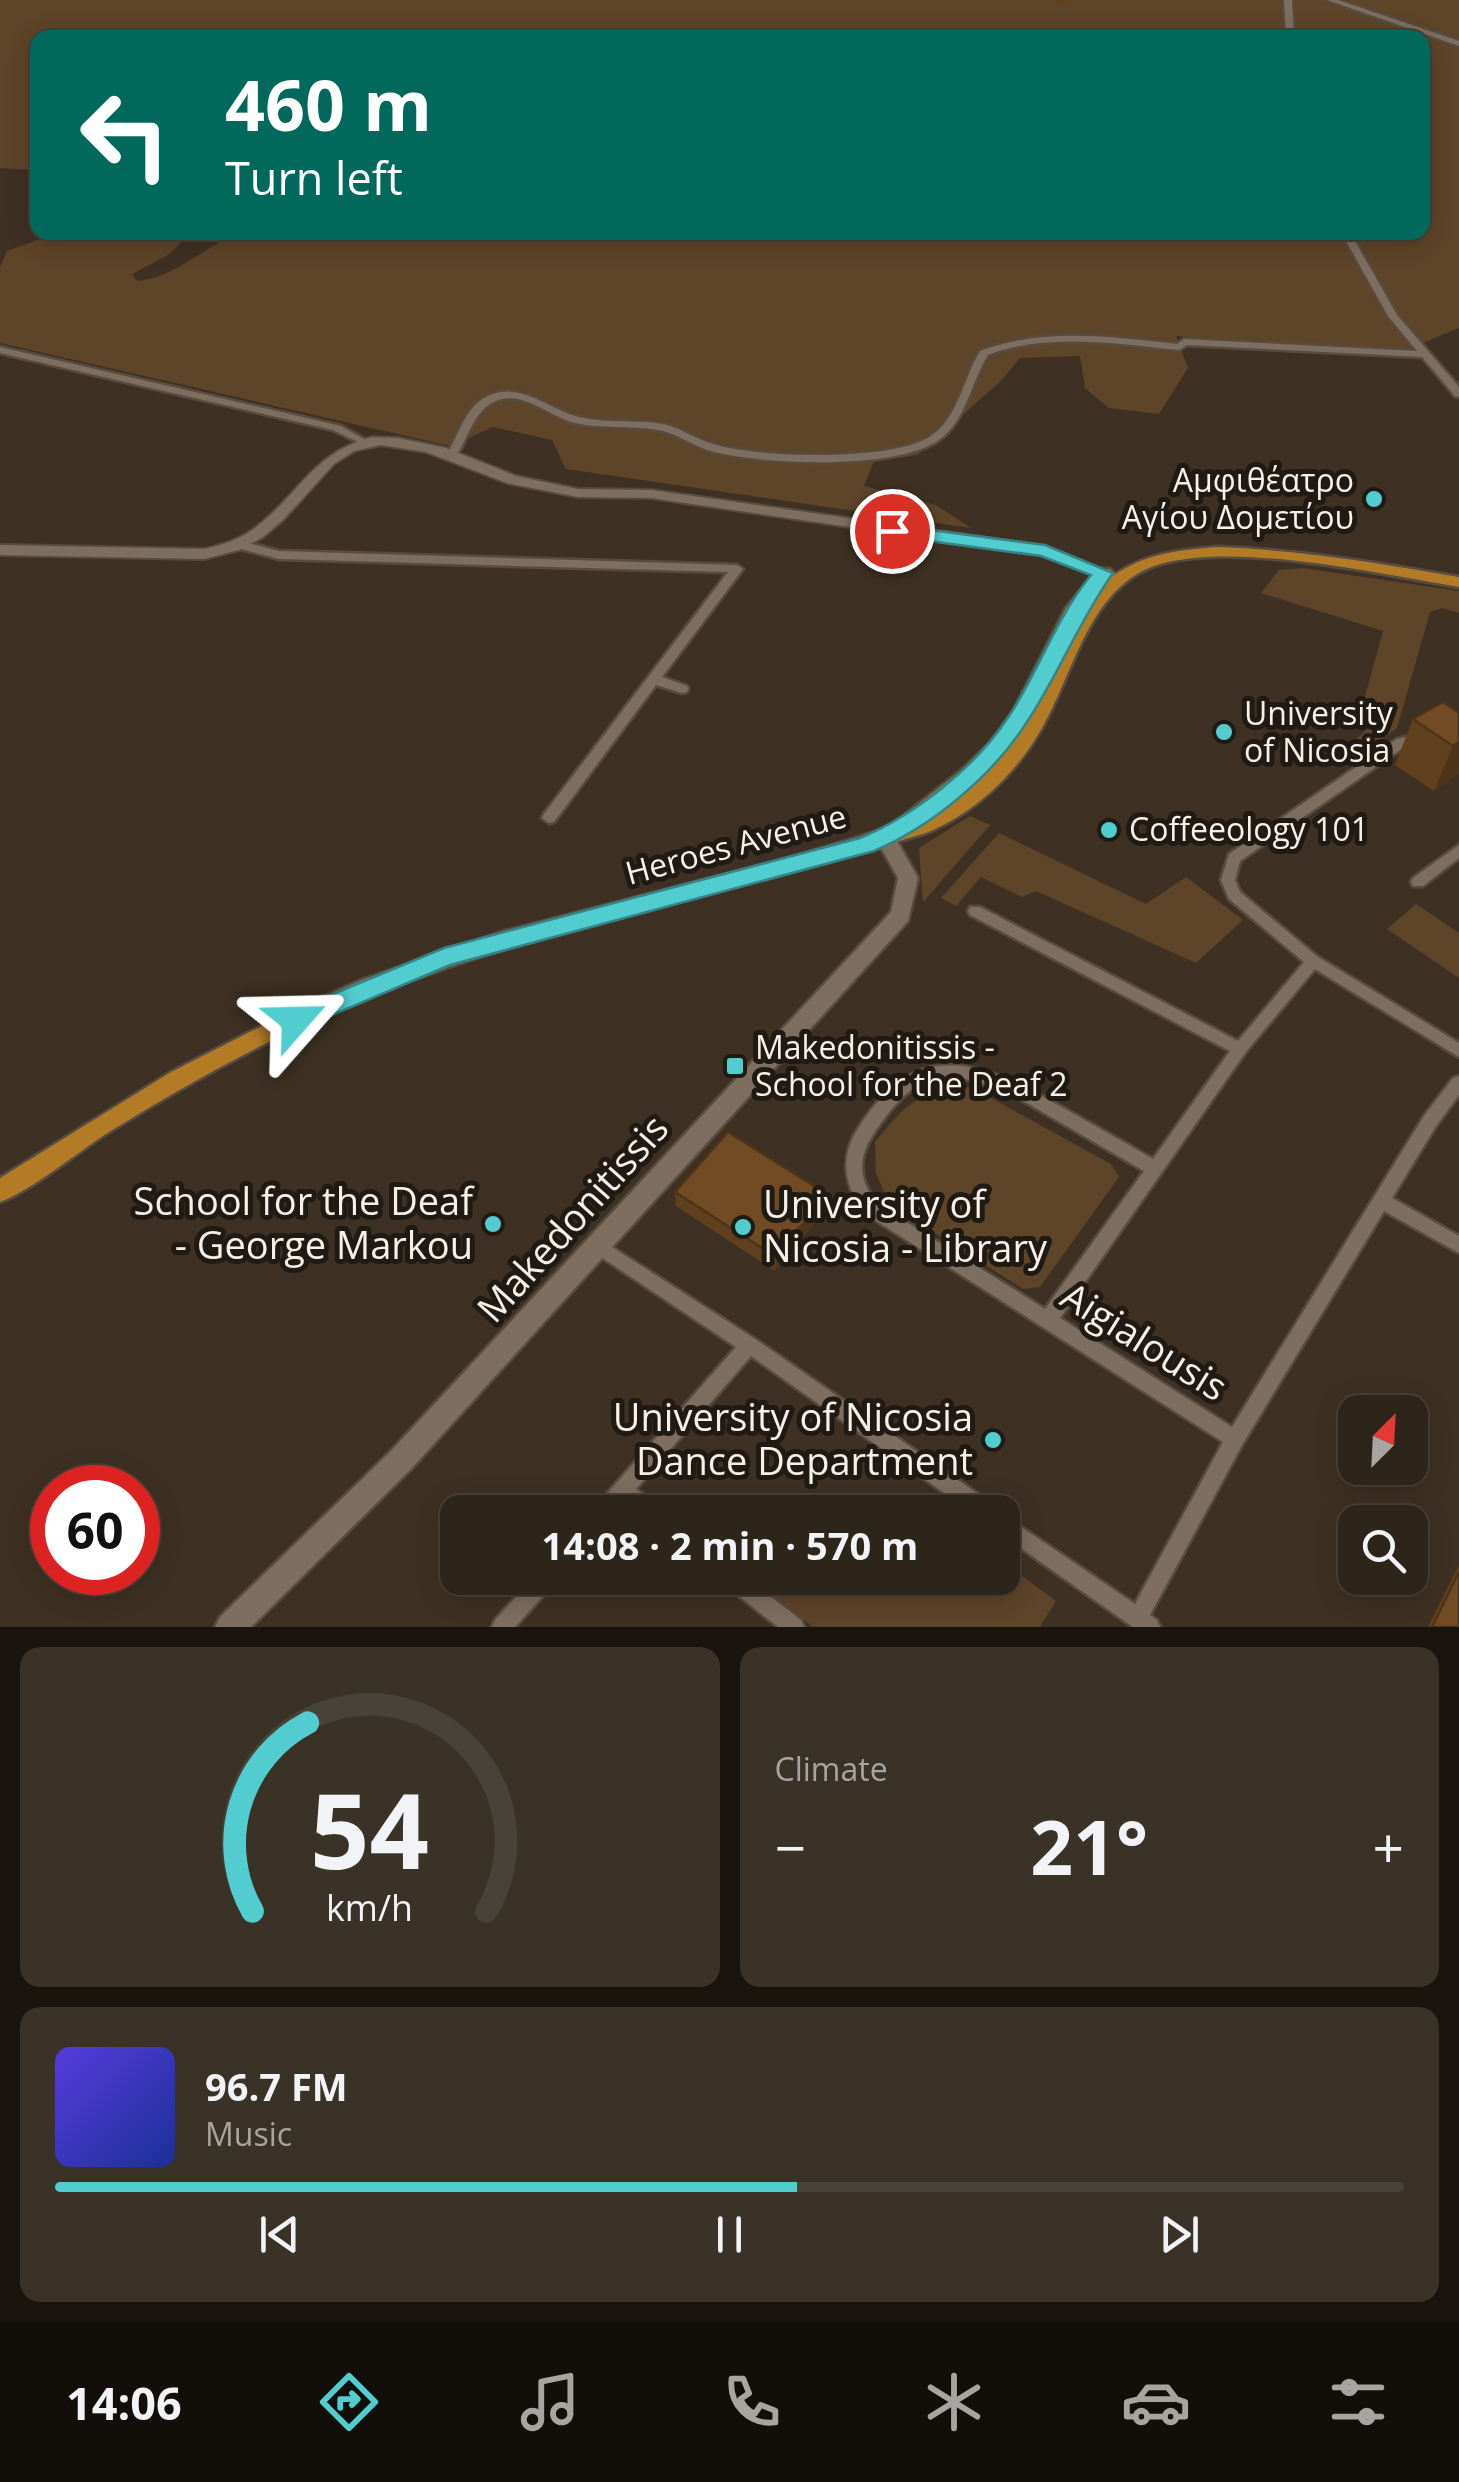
<!DOCTYPE html>
<html lang="en">
<head>
<meta charset="utf-8">
<style>
  body { margin:0; font-family:"Open Sans",sans-serif; background:#3a3127; color:#f1f3f6; height:100vh; display:flex; flex-direction:column; font-size:38px; white-space:nowrap }
  * { box-sizing:border-box; margin:0 }
  p { font-size:32px; color:#a7a5a2 }
  .icon { flex:none; width:55px; height:55px; fill:none; stroke:currentColor; stroke-width:2; stroke-linecap:round; stroke-linejoin:round }
  .map { position:relative; height:1627px; overflow:hidden }
  .details { display:flex; flex-direction:column; gap:20px; padding:20px; background:#19140e; flex:1 }
  .details>* { flex:none }
  .guide { position:absolute; left:30px; top:30px; width:1400px; height:210px; border-radius:20px; box-shadow:0 5px 25px #0003,0 0 0 2px #494239; background:#00695c; color:#fff; overflow:hidden }
  .needle { width:65px; rotate:24deg }
  .fabs { position:absolute; left:1338px; top:1395px; display:grid; gap:20px }
  .fabs a { display:grid; place-items:center; width:90px; height:90px; border-radius:20px; background:#2e251a; box-shadow:0 5px 25px #0003,0 0 0 2px #494239; font-size:50px }
  .speed { position:absolute; left:30px; top:1465px; display:flex; gap:20px; font-size:50px; font-weight:700; text-align:center }
  .speed>* { display:grid; place-content:center; width:130px; height:130px; border-radius:50%; background:#2e251a; box-shadow:0 5px 25px #0003,0 0 0 2px #494239; line-height:1 }
  .speed .limit { border:15px solid #d22; background:#fff; color:#111 }
  .pin { position:absolute; display:grid; place-items:center; width:85px; height:85px; color:#fff; margin:-42px; border:5px solid #fff; border-radius:50%; box-shadow:0 2px 10px #0007 }
  .me { position:absolute; width:110px; margin:-55px; rotate:65deg; stroke-linejoin:round; filter:drop-shadow(0 0 8px #0008) }
  .turn { display:flex; align-items:center; gap:35px; height:210px; padding:0 30px; font-size:45px }
  .turn .icon { width:130px; height:130px; stroke-width:2.5 }
  .turn b { display:block; font-size:70px; line-height:85px }
  .big { font-size:75px; font-weight:700; line-height:1.1 }
  .details .widget { flex:1; display:flex; flex-direction:column; justify-content:center; gap:15px; min-width:0; padding:0 35px; border-radius:20px; background:#3a3127 }
  .details .dial { align-items:center; gap:0 }
  .dial svg { height:260px; overflow:visible; fill:none; stroke:#494239; stroke-width:7; stroke-linecap:round; text-anchor:middle }
  .dial text { fill:#f1f3f6; stroke:none }
  .song { display:flex; align-items:center; gap:30px }
  .cover { width:120px; height:120px; border-radius:15px; background:linear-gradient(135deg,hsl(250 70% 55%),hsl(230 70% 35%)) }
  .played { height:10px; border-radius:5px; background:linear-gradient(90deg,#52cdcf 55%,#494239 55%) }
  .keys { display:flex; justify-content:space-around; direction:ltr }
  .heat { display:flex; justify-content:space-between; align-items:center; font-size:55px; direction:ltr }
  .details .tiles { flex:1; display:grid; gap:20px; grid-template-columns:1fr 1fr }
  .widget:last-child { grid-column:span 2 }
  .trip { position:absolute; left:440px; top:1495px; width:580px; height:100px; border-radius:20px; background:#2e251a; box-shadow:0 5px 25px #0003,0 0 0 2px #494239; font-weight:700; line-height:100px; text-align:center }
  .tab-bar { display:flex; height:160px; justify-content:space-around; align-items:center; background:#120f0a; color:#a7a5a2 }
  .tab-bar .icon { width:70px; height:70px }
  .tab-bar .current { color:#52cdcf }
  .tab-bar b { font-size:45px; color:#f1f3f6 }
  .map>svg:first-child { display:block }
  .green { fill:#5e4429 }
  .lines { fill:none; stroke-linecap:round; stroke-linejoin:round }
  .minor-casing { stroke:#584c40; stroke-width:5 }
  .tertiary-casing { stroke:#584c40; stroke-width:4 }
  .secondary-casing { stroke:#584c40; stroke-width:5 }
  .primary-casing { stroke:#584c40; stroke-width:5 }
  .minor { fill:#7e6e5f; fill-rule:evenodd }
  .tertiary { fill:#7e6e5f; fill-rule:evenodd }
  .secondary { fill:#7e6e5f; fill-rule:evenodd }
  .primary { fill:#b47b26; fill-rule:evenodd }
  .wall { fill:#60401e }
  .shaded-wall { fill:#4e3418 }
  .building { fill:#704b23; stroke:#4e3418; stroke-width:2.5 }
  .route { fill:#52cdcf; stroke:#358587; stroke-width:2.5 }
  .poi-dot { fill:#52cdcf; stroke:#201a14; stroke-width:4 }
  .labels { text-anchor:middle; stroke-width:10; stroke-linejoin:round; paint-order:stroke }
  .poi-label { font-size:32px; fill:#f8efe6; stroke:#201a14; text-anchor:start }
  .street-label { font-size:32px; fill:#f8efe6; stroke:#201a14 }
  .near-poi-label { font-size:38px; fill:#f8efe6; stroke:#201a14; text-anchor:end }
  .near-street-label { font-size:38px; fill:#f8efe6; stroke:#201a14 }
</style>
</head>
<body>
<div class="map">
<svg width="1459" height="1627" viewBox="0 0 1459 1627">
  <rect width="100%" height="100%" fill="#3e3123"/>
  <g class="green">
    <path d="M0 0H1459V328L1406 350 1176 336 1188 368 1159 414 1109 408 1085 388 1080 356 1020 358 1001 381 917 455 874 461 864 486 936 505 971 528 566 469 552 440 493 427 450 446 0 343V267L7 251 57 233H190L170 254 132 274 137 281C178 277 205 245 241 232H1422V38H38L37 170 0 168Z"/>
    <polygon points="1303,568 1459,591 1459,613 1442,608 1430,612 1397,728 1369,749 1355,740 1372,725 1359,718 1383,631 1261,593 1279,570"/>
    <polygon points="970,816 990,825 923,902 919,848"/>
    <polygon points="999,833 1146,904 1186,877 1243,920 1196,963 1036,891 1022,897 981,877 956,906 941,898"/>
    <polygon points="1416,904 1459,933 1459,978 1387,929"/>
    <path d="M971 1087 1111 1164 1119 1177 1040 1287 1023 1289 889 1204 876 1173 875 1142C909 1100 917 1093 971 1087Z"/>
    <polygon points="1003,1562 1056,1601 1040,1627 813,1627 768,1592 778,1578 887,1578 892,1581 895,1578 1002,1578"/>
  </g>
  <g class="lines">
    <defs>
      <g id="minor">
        <polygon points="1284,0 1292,0 1294,38 1286,38"/>
        <polygon points="1327,0 1338,0 1459,41 1459,46"/>
        <path d="M1341 232H1350L1397 315 1459 387V397L1455 396 1422 357 1187 345 1179 350C1116 344 1048 332 988 355 971 382 966 421 939 440 896 471 757 465 707 450 690 444 676 433 658 430 630 425 601 429 574 423 549 416 522 390 496 401 475 409 468 437 457 455H449L448 453C458 435 466 407 486 397 519 379 549 410 579 417 607 424 636 419 663 424 681 428 695 439 713 444 757 458 892 462 931 436 958 418 964 377 980 351 1043 327 1111 337 1177 344L1184 339 1417 351 1388 316Z"/>
        <polygon points="0,347 341,426 371,443 366,446 333,430 0,353"/>
        <polygon points="241,541 279,551 737,565 743,569 662,677 687,686 688,689 687,692 682,693 656,685 554,822 549,823 542,818 544,814 728,572 279,559 237,548 237,542"/>
        <path d="M1419 734 1424 736 1426 739 1424 742 1406 746 1240 861 1235 880 1240 892 1318 957 1459 1043V1057L1315 969 1245 1053 1060 1318 1232 1427 1424 1116 1453 1078 1459 1076V1095L1436 1126 1392 1198 1459 1236V1253L1384 1211 1242 1445 1150 1615 1157 1620 1160 1627H1133L1002 1535V1514L1135 1604 1223 1442 864 1213C844 1185 839 1157 859 1127 917 1037 979 1060 1058 1105 1090 1123 1122 1141 1153 1159L1230 1051 970 915 968 911 970 907H980L1238 1041 1304 962 1229 899 1221 880 1229 854 1397 739ZM952 1077 976 1081 1022 1100 1144 1171 1045 1309 876 1203C854 1172 860 1151 881 1123 890 1110 901 1097 914 1088 926 1081 939 1079 952 1077Z"/>
        <polygon points="1459,845 1459,858 1423,886 1413,886 1411,882 1413,878"/>
        <polygon points="598,1238 755,1339 994,1505 996,1512 971,1512 751,1356 636,1489 657,1505 659,1512 636,1512 624,1503 616,1512 595,1512 597,1505 736,1347 592,1251 589,1246 592,1241"/>
        <polygon points="533,1578 556,1578 553,1585 515,1627 492,1627 495,1620"/>
        <polygon points="722,1578 747,1578 801,1620 804,1627 778,1627 725,1585"/>
      </g>
      <path id="tertiary" d="M372 437 398 438 446 448 516 476 578 489 651 490 1045 546 1120 576 1123 579 1120 582H1110L1042 555 651 498 578 497 507 483 426 452 381 445 354 451 334 464 283 520 263 537 239 550 204 559 0 555V545L204 549C222 545 239 540 255 528 300 494 312 453 372 437Z"/>
      <polygon id="secondary" points="885,830 892,832 918,878 908,921 411,1469 251,1627 215,1627 220,1617 391,1451 891,912 898,878 875,837"/>
      <path id="primary" d="M1219 547C1300 550 1379 563 1459 577V587C1379 574 1234 541 1157 565 1089 587 1074 673 1042 728 1016 774 975 813 926 833 723 895 511 931 316 1019 245 1052 175 1091 109 1132 79 1151 31 1191 0 1202V1178L171 1072 297 1008 362 980 502 932 794 857 888 828 963 769 990 743 1013 712 1066 608 1098 569H1110L1113 573 1105 582C1139 554 1176 550 1219 547ZM1036 703C1012 751 976 790 928 816 972 783 1010 753 1036 703Z"/>
    </defs>
    <use href="#minor" class="minor-casing"/>
    <use href="#tertiary" class="tertiary-casing"/>
    <use href="#secondary" class="secondary-casing"/>
    <use href="#primary" class="primary-casing"/>
    <use href="#minor" class="minor"/>
    <use href="#tertiary" class="tertiary"/>
    <use href="#secondary" class="secondary"/>
    <use href="#primary" class="primary"/>
  </g>
  <g class="wall">
    <polygon points="1056,0 1070,0 1068,5 1056,4"/>
    <polygon points="1459,713 1459,774 1434,791 1395,765 1413,719"/>
    <polygon points="675,1192 827,1194 826,1209 775,1271 676,1206"/>
    <polygon points="1459,1565 1459,1627 1428,1627"/>
  </g>
  <g class="shaded-wall">
    <polygon points="1459,742 1459,774 1434,791 1453,746"/>
    <polygon points="827,1194 826,1209 775,1271 776,1257"/>
  </g>
  <g class="building">
    <polygon points="1443,702 1459,713 1459,742 1453,746 1413,719"/>
    <polygon points="728,1132 827,1194 776,1257 675,1192"/>
    <polygon points="1459,1572 1459,1627 1432,1627"/>
  </g>
  <path class="route" d="M892 525 1045 545 1113 573C1079 621 1058 676 1025 725 991 777 931 827 874 851L450 965 304 1027H287L283 1020 287 1013 444 948 860 838C915 815 976 767 1009 716 1039 671 1056 618 1091 575L1041 556 885 535 883 531Z"/>
  <g class="poi-dot">
    <circle cx="1374" cy="499" r="10"/>
    <circle cx="1224" cy="732" r="10"/>
    <circle cx="1109" cy="830" r="10"/>
    <rect x="725" y="1056" width="20" height="20" rx="5"/>
    <circle cx="493" cy="1224" r="10"/>
    <circle cx="743" cy="1227" r="10"/>
    <circle cx="993" cy="1440" r="10"/>
  </g>
  <g class="labels">
    <g class="poi-label">
      <text x="1354" y="492" text-anchor="end">Αμφιθέατρο<tspan x="1354" dy="37">Αγίου Δομετίου</tspan></text>
      <text x="1244" y="725">University<tspan x="1244" dy="37">of Nicosia</tspan></text>
      <text x="1129" y="841">Coffeeology 101</text>
      <text x="755" y="1059">Makedonitissis -<tspan x="755" dy="37">School for the Deaf 2</tspan></text>
    </g>
    <g class="street-label">
      <text transform="translate(736 845) rotate(-15)" y="11">Heroes Avenue</text>
    </g>
    <g class="near-poi-label">
      <text x="473" y="1215">School for the Deaf<tspan x="473" dy="44">- George Markou</tspan></text>
      <text x="763" y="1218" text-anchor="start">University of<tspan x="763" dy="44">Nicosia - Library</tspan></text>
      <text x="973" y="1431">University of Nicosia<tspan x="973" dy="44">Dance Department</tspan></text>
    </g>
    <g class="near-street-label">
      <text transform="translate(573 1219) rotate(-48)" y="13">Makedonitissis</text>
      <text transform="translate(1144 1342) rotate(32)" y="13">Aigialousis</text>
    </g>
  </g>
</svg>
<div class="fabs">
<a><svg class="needle" viewBox="-14 -14 28 28"><path d="M0-13l5 13h-10z" fill="#e53935"/><path d="M0 13l5-13h-10z" fill="#a7a5a2"/></svg></a>
<a><svg class="icon" aria-label="search" viewBox="0 0 24 24"><circle cx="10" cy="10" r="6"/><path d="M15 15l6 6"/></svg></a>
</div>
<div class="speed"><div class="limit">60</div></div>
<div class="pin" style="left:892px;top:531px;background:#d93025"><svg class="icon" aria-label="arrive" viewBox="0 0 24 24"><path d="M6 21V4h12l-3 4 3 4H6"/></svg></div>
<svg class="me" style="left:296px;top:1020px" viewBox="-20 -20 40 40"><path d="M0-17L14 15 0 8-14 15z" fill="#52cdcf" stroke="#fff" stroke-width="4"/></svg>
<div class="trip">14:08 · 2 min · 570 m</div>
<div class="guide">
<div class="turn"><svg class="icon" aria-label="left" viewBox="0 0 24 24"><path d="M17 20v-9H6M10 6l-5 5 5 5"/></svg><div><b>460 m</b>Turn left</div></div>
</div>
</div>
<section class="details">
<div class="tiles">
<div class="widget dial"><svg viewBox="0 0 100 80">
<path d="M14 69A42 42 0 1 1 86 69"/>
<path d="M14 69A42 42 0 0 1 31 11" stroke="#52cdcf"/>
<text x="50" y="56" font-size="32" font-weight="700">54</text>
<text x="50" y="72" font-size="11">km/h</text>
</svg></div>
<div class="widget"><p>Climate</p>
<div class="heat"><a>−</a><b class="big">21°</b><a>+</a></div>
</div>
<div class="widget">
<div class="song"><i class="cover"></i><div><b>96.7 FM</b><p>Music</p></div></div>
<div class="played"></div>
<div class="keys"><svg class="icon" aria-label="previous" viewBox="0 0 24 24"><path d="M18 5L8 12l10 7zM5 5v14"/></svg><svg class="icon" aria-label="pause" viewBox="0 0 24 24"><path d="M8 5v14M16 5v14"/></svg><svg class="icon" aria-label="next" viewBox="0 0 24 24"><path d="M6 5l10 7-10 7zM19 5v14"/></svg></div>
</div>
</div>
</section>
<nav class="tab-bar">
<b>14:06</b>
<svg class="icon current" aria-label="directions" viewBox="0 0 24 24"><path d="M12 3l9 9-9 9-9-9zM9 14v-3h6M13 9l2 2-2 2"/></svg>
<svg class="icon" aria-label="music" viewBox="0 0 24 24"><path d="M9 18V5l10-2v13"/><circle cx="6" cy="18" r="3"/><circle cx="16" cy="16" r="3"/></svg>
<svg class="icon" aria-label="phone" viewBox="0 0 24 24"><path d="M5 4h4l2 5-3 2q2 4 5 5l2-3 5 2v4C11 20 4 13 5 4z"/></svg>
<svg class="icon" aria-label="climate" viewBox="0 0 24 24"><path d="M12 3v18M4 7l16 10M4 17L20 7"/></svg>
<svg class="icon" aria-label="car" viewBox="0 0 24 24"><path d="M5 17H2v-5l4-1 3-4h7l3 4 3 1v5h-3M9 17h6M6 11h13"/><circle cx="7" cy="17" r="2"/><circle cx="17" cy="17" r="2"/></svg>
<svg class="icon" aria-label="filters" viewBox="0 0 24 24"><path d="M4 7h16M4 17h16"/><circle cx="9" cy="7" r="2"/><circle cx="15" cy="17" r="2"/></svg>
</nav>
</body>
</html>
